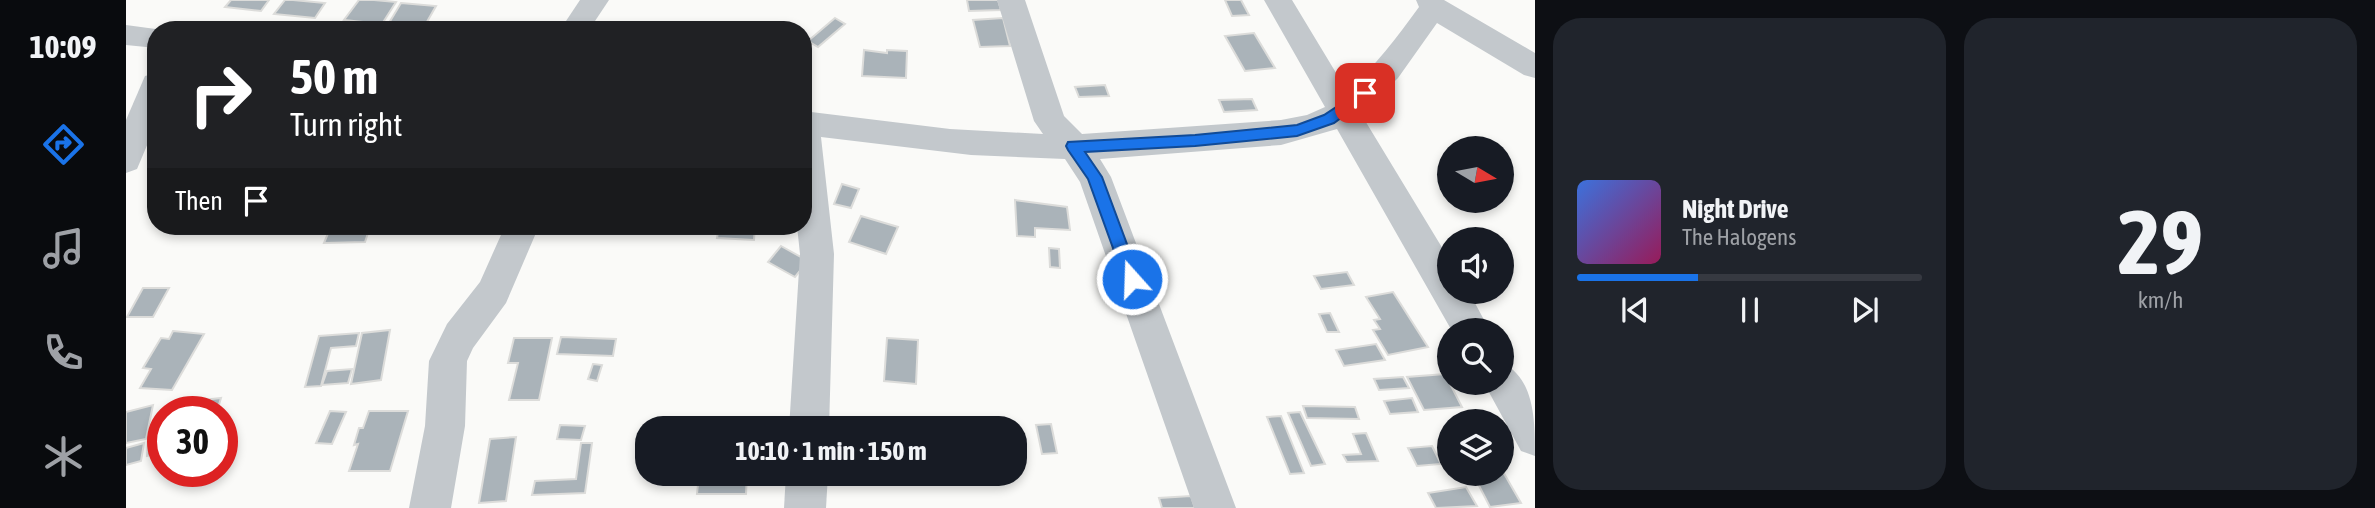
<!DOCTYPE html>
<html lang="en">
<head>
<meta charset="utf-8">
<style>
  body { margin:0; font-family:"Asap Condensed",sans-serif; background:#20242c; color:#f1f3f6; height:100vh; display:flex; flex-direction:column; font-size:26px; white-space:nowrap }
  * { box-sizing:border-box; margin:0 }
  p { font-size:23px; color:#9ea1a6 }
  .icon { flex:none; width:38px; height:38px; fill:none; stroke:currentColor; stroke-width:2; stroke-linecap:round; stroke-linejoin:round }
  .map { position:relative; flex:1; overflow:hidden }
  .details { display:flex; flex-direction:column; gap:18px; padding:18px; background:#0d0f14; width:840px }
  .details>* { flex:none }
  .hud { position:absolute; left:21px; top:21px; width:665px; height:214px; border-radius:28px; box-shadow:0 4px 10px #0003; background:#202124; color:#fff; overflow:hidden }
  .needle { width:46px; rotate:100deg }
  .controls { position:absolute; left:1311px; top:136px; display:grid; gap:14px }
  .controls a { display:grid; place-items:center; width:77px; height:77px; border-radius:50%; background:#171b24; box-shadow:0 4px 10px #0003; font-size:35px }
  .speed { position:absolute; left:21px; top:396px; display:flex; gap:14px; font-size:35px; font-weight:700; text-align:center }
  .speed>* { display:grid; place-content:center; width:91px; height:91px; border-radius:50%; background:#171b24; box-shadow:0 4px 10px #0003; line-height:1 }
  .speed .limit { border:10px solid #d22; background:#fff; color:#111 }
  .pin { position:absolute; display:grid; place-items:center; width:60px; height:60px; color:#fff; margin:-30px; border-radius:14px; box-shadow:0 4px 10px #0006 }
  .me { position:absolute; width:77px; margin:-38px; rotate:340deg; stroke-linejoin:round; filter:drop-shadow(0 0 5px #0008) }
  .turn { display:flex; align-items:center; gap:24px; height:147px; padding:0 28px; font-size:32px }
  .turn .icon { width:91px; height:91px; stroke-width:2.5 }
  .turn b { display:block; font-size:49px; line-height:60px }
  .then { display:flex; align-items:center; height:66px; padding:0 28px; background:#0003; gap:14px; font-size:26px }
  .details .card { flex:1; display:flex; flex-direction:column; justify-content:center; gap:10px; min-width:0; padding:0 24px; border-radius:28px; background:#20242c }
  .details .dial { align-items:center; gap:0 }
  .dial b { font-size:91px; line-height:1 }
  .song { display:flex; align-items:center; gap:21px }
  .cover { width:84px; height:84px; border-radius:10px; background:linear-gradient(135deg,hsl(220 70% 55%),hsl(330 70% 35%)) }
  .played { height:7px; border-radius:4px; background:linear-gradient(90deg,#1a73e8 35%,#363941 35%) }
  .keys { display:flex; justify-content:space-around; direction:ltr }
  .details .tiles { flex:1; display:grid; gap:18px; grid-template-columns:repeat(2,1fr) }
  .trip { position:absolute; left:509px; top:416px; width:392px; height:70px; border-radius:28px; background:#171b24; box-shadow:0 4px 10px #0003; font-weight:700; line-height:70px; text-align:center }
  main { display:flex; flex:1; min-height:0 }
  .tabs { display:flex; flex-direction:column; width:126px; justify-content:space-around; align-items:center; background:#090b0e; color:#9ea1a6 }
  .tabs .icon { width:49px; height:49px }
  .tabs .on { color:#1a73e8 }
  .tabs b { font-size:32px; color:#f1f3f6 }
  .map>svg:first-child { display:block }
  .building { fill:#aab3b9; stroke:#dcdcda; stroke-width:2 }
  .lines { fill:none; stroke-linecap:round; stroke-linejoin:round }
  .minor { fill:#c3c8cc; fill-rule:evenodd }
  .route { fill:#1a73e8; stroke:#114b97; stroke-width:2 }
</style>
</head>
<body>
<main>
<nav class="tabs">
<b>10:09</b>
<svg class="icon on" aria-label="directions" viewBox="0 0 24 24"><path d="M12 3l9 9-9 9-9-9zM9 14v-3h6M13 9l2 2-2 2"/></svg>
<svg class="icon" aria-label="music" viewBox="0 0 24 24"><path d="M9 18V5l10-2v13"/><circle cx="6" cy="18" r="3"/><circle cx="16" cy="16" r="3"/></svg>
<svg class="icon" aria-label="phone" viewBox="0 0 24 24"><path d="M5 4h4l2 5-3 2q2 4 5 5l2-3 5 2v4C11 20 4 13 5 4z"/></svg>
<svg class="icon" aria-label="climate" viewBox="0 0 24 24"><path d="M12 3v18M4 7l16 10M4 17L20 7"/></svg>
</nav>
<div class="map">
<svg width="1409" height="508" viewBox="0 0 1409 508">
  <rect width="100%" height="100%" fill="#fafaf8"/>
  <g class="building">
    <polygon points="105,0 143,0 135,11 99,7"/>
    <polygon points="159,0 167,0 199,3 189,18 148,14"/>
    <polygon points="233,0 248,0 270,2 256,24 218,20"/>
    <polygon points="841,0 872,0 875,10 843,11"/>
    <polygon points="1099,0 1115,0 1123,15 1106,16"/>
    <polygon points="275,3 310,6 298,27 263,23"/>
    <polygon points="709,18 719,24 692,47 682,41"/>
    <polygon points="877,18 884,46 854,47 847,20"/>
    <polygon points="1128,33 1149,68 1119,71 1099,36"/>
    <polygon points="738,50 761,53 761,50 781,51 780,78 736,76"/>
    <polygon points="979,85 983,96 953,97 949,87"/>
    <polygon points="1126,99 1131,110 1098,112 1093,100"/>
    <polygon points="716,184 733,189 725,208 708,204"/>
    <polygon points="889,200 941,207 944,230 909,228 909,237 891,236"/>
    <polygon points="735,216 772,227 760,254 723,242"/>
    <polygon points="205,226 219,227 244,227 239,242 198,243"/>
    <polygon points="593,226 629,226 628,240 591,238"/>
    <polygon points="655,246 682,261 669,277 642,262"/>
    <polygon points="923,248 933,249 934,268 924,267"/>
    <polygon points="1221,272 1228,285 1195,289 1188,276"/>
    <polygon points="17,288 43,288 27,317 1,317"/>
    <polygon points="1267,292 1302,347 1262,355 1247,330 1254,329 1248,320 1254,319 1240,297"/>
    <polygon points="1204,313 1213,332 1201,332 1193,314"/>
    <polygon points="264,330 255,380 225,384 236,333"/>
    <polygon points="47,331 78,334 46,390 14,388 25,369 17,368 35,338 43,339"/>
    <polygon points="233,333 230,346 205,348 195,386 179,387 193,336"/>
    <polygon points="435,337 490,339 487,356 431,354"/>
    <polygon points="388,338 426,338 413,400 383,400 392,363 382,363"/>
    <polygon points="761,338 792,340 790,384 758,381"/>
    <polygon points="1250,344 1259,360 1218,366 1210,350"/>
    <polygon points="467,364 476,365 471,381 462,379"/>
    <polygon points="226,369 222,383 196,385 201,371"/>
    <polygon points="1319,374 1336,407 1298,410 1281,377"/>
    <polygon points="1277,377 1283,388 1253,390 1248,379"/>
    <polygon points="95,398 91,411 75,411 78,400"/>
    <polygon points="1286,398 1292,412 1264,414 1258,401"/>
    <polygon points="27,405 20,439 0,443 0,412"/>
    <polygon points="1177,406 1229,407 1233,419 1181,418"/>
    <polygon points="204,411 220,412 206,444 190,443"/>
    <polygon points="243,411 282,411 264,471 223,471 232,444 228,445 233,428 237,428"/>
    <polygon points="1174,412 1199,464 1185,466 1162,413"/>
    <polygon points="1155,416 1178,473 1164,474 1141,417"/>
    <polygon points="925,424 931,453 916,454 910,425"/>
    <polygon points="434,425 459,426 455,440 431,439"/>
    <polygon points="1240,433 1252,461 1221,462 1217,455 1235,454 1227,434"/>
    <polygon points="33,437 32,453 21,456 22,440"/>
    <polygon points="390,437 380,501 353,503 364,439"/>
    <polygon points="18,443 15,461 0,465 0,448"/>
    <polygon points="455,443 466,443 459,493 406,495 409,481 450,479"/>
    <polygon points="1306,446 1315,464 1291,466 1282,448"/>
    <polygon points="1376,470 1395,503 1364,507 1347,474 1376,474"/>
    <polygon points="573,474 621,474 620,494 571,494"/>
    <polygon points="1340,487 1351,506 1310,508 1302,493"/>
    <polygon points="1065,496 1069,508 1036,508 1033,498"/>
  </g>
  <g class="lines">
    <g class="minor">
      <polygon points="454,0 483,0 463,30 434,30"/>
      <path d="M871 0H899L938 116 956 134 1155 120 1181 115 1199 107 1138 0H1166L1221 91C1249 67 1271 37 1293 7L1290 0H1318L1409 53V78L1398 75 1311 23 1272 78 1235 114 1323 259V292H1343L1364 331H1326L1211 129 1155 145 974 159 985 177 1110 508H1068L954 182 939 159 845 155 695 137 708 254 703 429H663L674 254 671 226H677V111L824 129 917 134 908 121Z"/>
      <polygon points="0,25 37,30 30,30 30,48 0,45"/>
      <polygon points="30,73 30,124 11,169 0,173 0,120 19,76"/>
      <polygon points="379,226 413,226 380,303 347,348 341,361 339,426 325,508 283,508 299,426 303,361 321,324 354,282"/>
      <path d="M1376 363C1409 378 1409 422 1409 456L1395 451 1358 383H1376Z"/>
      <polygon points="660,474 702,474 700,508 658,508"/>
    </g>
  </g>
  <polygon class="route" points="1239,88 1246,93 1244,96 1208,123 1171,136 1069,146 959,152 976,177 1014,279 1012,284 1000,284 962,179 942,150 940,146 942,142 1069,135 1171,125 1198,115"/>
</svg>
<div class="controls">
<a><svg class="needle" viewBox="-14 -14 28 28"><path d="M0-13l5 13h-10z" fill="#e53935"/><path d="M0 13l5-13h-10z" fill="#9ea1a6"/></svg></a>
<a><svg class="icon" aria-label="sound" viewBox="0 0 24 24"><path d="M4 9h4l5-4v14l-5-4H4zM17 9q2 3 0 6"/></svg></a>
<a><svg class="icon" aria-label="search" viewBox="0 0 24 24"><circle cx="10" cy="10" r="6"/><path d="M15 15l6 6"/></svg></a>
<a><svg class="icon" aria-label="layers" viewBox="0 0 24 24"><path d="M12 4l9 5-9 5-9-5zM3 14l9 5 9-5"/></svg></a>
</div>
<div class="speed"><div class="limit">30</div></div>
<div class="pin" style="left:1239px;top:93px;background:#d93025"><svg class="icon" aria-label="arrive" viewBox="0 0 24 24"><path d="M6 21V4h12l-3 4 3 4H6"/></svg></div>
<svg class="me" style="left:1006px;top:279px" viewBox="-20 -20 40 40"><circle r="17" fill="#1a73e8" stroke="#fff" stroke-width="3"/><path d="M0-11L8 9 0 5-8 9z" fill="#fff"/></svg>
<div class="trip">10:10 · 1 min · 150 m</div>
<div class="hud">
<div class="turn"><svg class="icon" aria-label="right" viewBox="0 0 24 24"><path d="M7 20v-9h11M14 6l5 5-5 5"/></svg><div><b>50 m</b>Turn right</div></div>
<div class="then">Then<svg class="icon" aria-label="arrive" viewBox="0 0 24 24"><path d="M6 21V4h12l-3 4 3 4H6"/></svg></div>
</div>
</div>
<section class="details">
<div class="tiles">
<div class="card">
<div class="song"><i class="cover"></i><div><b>Night Drive</b><p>The Halogens</p></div></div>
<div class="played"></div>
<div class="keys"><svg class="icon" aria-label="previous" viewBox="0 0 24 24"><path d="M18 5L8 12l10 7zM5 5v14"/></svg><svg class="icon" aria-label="pause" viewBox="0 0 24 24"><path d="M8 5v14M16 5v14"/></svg><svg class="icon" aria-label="next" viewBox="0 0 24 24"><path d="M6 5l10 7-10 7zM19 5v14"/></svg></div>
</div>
<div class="card dial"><b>29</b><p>km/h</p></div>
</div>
</section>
</main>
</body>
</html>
